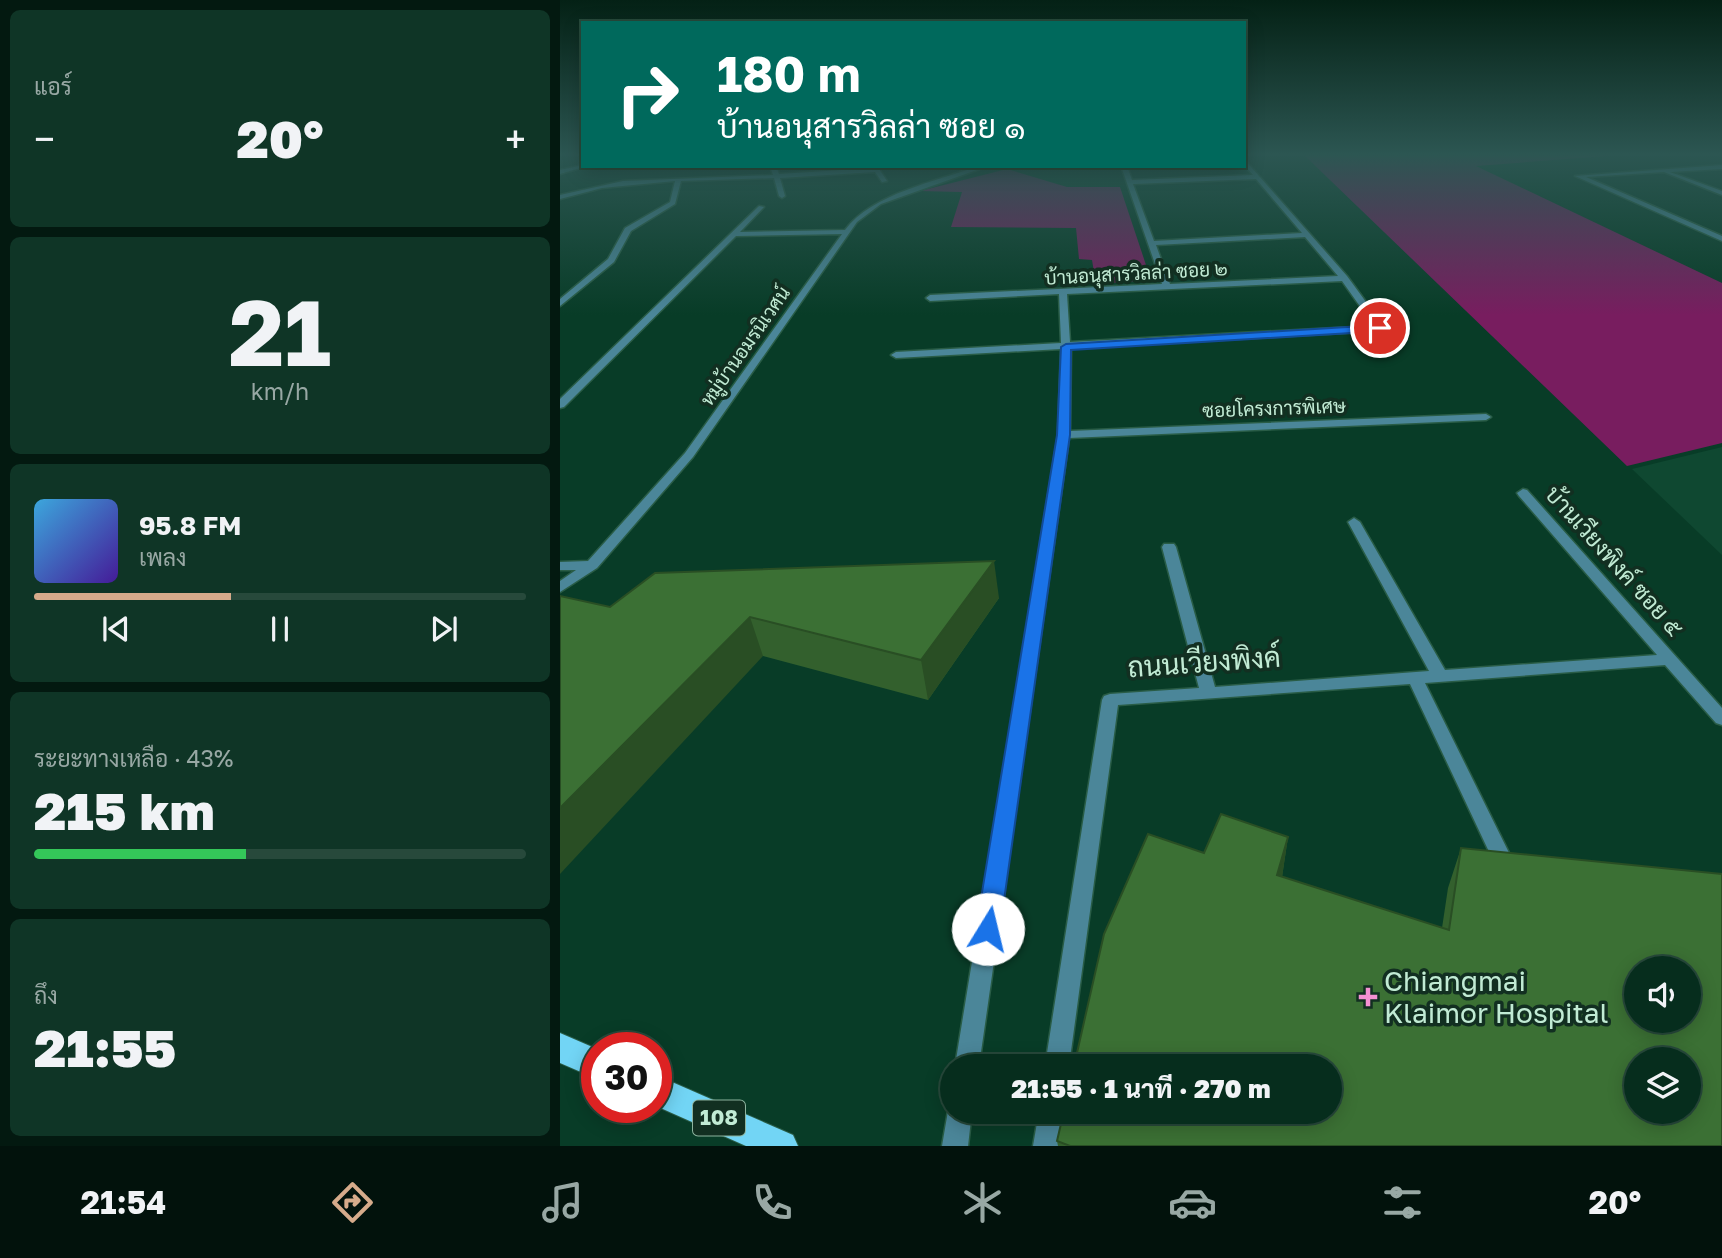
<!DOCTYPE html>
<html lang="th">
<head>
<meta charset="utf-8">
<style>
  body { margin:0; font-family:"Golos Text",Sarabun,sans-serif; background:#0f3526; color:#f1f3f6; height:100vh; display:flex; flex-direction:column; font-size:26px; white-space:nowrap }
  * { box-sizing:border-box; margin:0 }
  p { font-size:23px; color:#98a8a4 }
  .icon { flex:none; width:38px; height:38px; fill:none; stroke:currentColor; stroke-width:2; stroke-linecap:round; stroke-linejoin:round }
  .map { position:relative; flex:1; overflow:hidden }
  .sheet { display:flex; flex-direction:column; gap:10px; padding:10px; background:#031910; width:560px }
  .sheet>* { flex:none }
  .top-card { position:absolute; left:21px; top:21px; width:665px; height:147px; border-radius:0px; box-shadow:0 4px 18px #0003,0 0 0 2px #27493b; background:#00695c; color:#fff; overflow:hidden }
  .tools { position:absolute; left:1064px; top:956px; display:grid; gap:14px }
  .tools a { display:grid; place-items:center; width:77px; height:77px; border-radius:50%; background:#062d1d; box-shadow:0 4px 18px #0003,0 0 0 2px #27493b; font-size:35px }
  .speed { position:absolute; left:21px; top:1032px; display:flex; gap:14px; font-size:35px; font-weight:700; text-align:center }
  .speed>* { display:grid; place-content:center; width:91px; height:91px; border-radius:50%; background:#062d1d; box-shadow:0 4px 18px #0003,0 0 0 2px #27493b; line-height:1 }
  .speed .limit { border:10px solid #d22; background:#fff; color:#111 }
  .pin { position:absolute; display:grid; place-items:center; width:60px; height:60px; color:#fff; margin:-30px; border:4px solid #fff; border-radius:50%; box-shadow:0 2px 7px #0007 }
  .me { position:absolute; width:77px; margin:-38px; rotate:9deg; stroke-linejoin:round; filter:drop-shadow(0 0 5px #0008) }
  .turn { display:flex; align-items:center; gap:24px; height:147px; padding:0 21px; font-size:32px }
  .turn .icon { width:91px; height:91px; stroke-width:2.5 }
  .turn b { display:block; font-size:49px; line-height:60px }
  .big { font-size:52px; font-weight:800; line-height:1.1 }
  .sheet .tile { flex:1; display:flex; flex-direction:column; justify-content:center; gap:10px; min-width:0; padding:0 24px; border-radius:10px; background:#0f3526 }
  .sheet .dial { align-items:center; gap:0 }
  .dial b { font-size:91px; line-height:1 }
  .song { display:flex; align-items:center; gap:21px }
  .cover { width:84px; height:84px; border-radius:10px; background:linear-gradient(135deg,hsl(200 70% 55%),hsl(260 70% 35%)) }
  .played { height:7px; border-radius:4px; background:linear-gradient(90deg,#d6ab8b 40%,#27493b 40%) }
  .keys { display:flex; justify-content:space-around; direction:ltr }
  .heat { display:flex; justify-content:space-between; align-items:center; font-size:38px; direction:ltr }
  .charge { height:10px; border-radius:5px; background:linear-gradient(90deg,#34c759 43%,#27493b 0) }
  .trip { position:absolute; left:380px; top:1054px; width:402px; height:70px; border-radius:35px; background:#062d1d; box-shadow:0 4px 18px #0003,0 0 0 2px #27493b; font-weight:800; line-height:70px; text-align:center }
  .dock { display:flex; height:112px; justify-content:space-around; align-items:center; background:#02120c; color:#98a8a4 }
  .dock .icon { width:49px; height:49px }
  .dock .current { color:#d6ab8b }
  .dock b { font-size:32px; color:#f1f3f6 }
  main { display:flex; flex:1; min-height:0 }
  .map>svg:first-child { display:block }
  .built { fill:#0f4831 }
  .green { fill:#781d5f }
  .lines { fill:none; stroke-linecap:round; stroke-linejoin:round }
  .street-casing { stroke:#295c46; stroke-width:3 }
  .primary-casing { stroke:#295c46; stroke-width:2 }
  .street { fill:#4b8699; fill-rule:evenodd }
  .primary { fill:#72d5f5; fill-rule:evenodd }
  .wall { fill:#33602d }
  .shaded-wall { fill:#294e24 }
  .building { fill:#3b7034; stroke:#294e24; stroke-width:2; fill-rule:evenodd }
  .route { fill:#1a73e8; stroke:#114b97; stroke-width:2 }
  .poi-dot { fill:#f591d2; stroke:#122f21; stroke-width:2.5 }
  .labels { text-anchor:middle; stroke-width:7; stroke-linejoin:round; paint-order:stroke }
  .far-street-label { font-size:19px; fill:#c1ebd4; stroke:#122f21 }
  .shield { fill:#122f21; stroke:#8cb39e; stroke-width:2 }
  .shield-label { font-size:21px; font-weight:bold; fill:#c1ebd4 }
  .street-label { font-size:23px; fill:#c1ebd4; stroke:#122f21 }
  .near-street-label { font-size:28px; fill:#c1ebd4; stroke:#122f21 }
  .near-poi-label { font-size:28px; fill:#c1ebd4; stroke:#122f21; text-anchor:start }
</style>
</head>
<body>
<main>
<section class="sheet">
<div class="tile"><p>แอร์</p>
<div class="heat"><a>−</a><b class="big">20°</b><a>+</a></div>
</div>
<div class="tile dial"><b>21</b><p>km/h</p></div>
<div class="tile">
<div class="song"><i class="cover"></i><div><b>95.8 FM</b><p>เพลง</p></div></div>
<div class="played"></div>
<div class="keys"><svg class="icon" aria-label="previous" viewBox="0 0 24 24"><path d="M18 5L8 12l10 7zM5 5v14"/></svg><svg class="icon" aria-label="pause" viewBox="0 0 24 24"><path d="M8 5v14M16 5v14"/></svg><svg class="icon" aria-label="next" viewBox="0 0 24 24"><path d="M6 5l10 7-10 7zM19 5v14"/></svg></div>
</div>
<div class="tile"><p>ระยะทางเหลือ · 43%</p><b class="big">215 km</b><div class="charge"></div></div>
<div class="tile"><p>ถึง</p><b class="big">21:55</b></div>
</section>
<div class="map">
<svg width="1162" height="1146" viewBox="0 0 1162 1146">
  <rect width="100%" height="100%" fill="#083c27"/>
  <polygon class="built" points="1162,447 1162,555 1072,469"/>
  <g class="green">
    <polygon points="744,155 1059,155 916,166 1162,283 1162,443 1067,466"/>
    <polygon points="447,169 507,187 560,187 591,280 536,284 532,260 519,259 516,228 391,227 402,192 360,191"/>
  </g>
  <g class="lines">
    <defs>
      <g id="street">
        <path d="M684 159 787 276 825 328 820 331 511 348 510 431 926 414 931 417 926 420 509 438 419 1066H395L498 435 501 349 336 358 331 355 336 352 501 343 499 294 370 301 366 298 370 295 602 284 561 166H567L572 180 693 175 684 165ZM696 179 742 233 594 241 573 184ZM745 237 778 276 610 284 596 245ZM782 281 814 326 510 342 507 294Z"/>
        <polygon points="23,165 27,166 0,174 0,170"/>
        <polygon points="1162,165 1162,169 1110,172 1162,191 1162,195 1104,172 1026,177 1162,236 1162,241 1015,176"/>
        <polygon points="210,166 216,166 219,174 313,168 311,166 317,166 327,181 322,182 315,172 220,178 225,196 222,198 219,196 214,178 121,181 115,204 71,231 54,262 0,306 0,299 48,259 65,228 110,202 115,181 42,188 0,199 0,195 63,181 213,175"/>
        <path d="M419 166H428L321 204 297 222 133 457 37 568 0 592V581L16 570H0V562L28 561 125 453 282 234 176 236 4 407 0 408V399L199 206 204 207 180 232 285 230C311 194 377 181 419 166Z"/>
        <polygon points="963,489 967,490 1162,708 1162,725 1156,723 1105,665 865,683 957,869 954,875 947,878 940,875 850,684 558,705 509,1066 485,1066 542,700 544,696 550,694 639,688 602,547 604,544 614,544 616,547 655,687 869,671 788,522 794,518 800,522 885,670 1097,655 959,496 957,493"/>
        <polygon points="391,1102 392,1111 412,1111 408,1146 382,1146 388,1111"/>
        <polygon points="479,1111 503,1111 499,1146 473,1146"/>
      </g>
      <g id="primary">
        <polygon points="0,1033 37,1049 37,1079 0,1063"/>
        <polygon points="96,1075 233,1135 238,1146 186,1146 96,1106"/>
      </g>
    </defs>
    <use href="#street" class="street-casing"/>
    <use href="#primary" class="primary-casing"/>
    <use href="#street" class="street"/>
    <use href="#primary" class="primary"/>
  </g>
  <g class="wall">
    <polygon points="439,598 368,700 203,656 50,607"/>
    <polygon points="728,837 722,877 882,928 888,888 901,848 1162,1146 498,1146 497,1141 644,853"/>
  </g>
  <g class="shaded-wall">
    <polygon points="434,561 439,598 368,700 361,660"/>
    <polygon points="190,617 203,656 0,874 0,808"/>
    <polygon points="728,837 722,877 717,875"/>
  </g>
  <g class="building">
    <polygon points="434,561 361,660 190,617 0,808 0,596 50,607 95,573"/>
    <path d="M661 814 728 837 717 875 889 930 901 848 1162 874V1146H510L497 1141 504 1111H770V1066H514L544 934 588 834 644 853ZM1076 968H1129V1020H1076ZM1076 1059H1129V1111H1076Z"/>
  </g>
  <linearGradient id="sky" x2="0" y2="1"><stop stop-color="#042115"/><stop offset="0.49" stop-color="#2c5652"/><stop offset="1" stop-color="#2c5652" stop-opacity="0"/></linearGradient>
  <rect width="1162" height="315" fill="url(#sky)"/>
  <polygon class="route" points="820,325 824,326 824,331 511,350 510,435 440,929 436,936 428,939 419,936 416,929 497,435 501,347 506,344"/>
  <path class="poi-dot" d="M804.5 986.5h7v7h7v7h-7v7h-7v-7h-7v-7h7z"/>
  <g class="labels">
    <g class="far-street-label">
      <text transform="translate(576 273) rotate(-3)" y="7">บ้านอนุสารวิลล่า ซอย ๒</text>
      <text transform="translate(185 346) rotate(-55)" y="7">หมู่บ้านอมรนิเวศน์</text>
      <text transform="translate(714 408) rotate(-2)" y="7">ซอยโครงการพิเศษ</text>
    </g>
    <rect class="shield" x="133" y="1100.5" width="52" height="35" rx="5"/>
    <g class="shield-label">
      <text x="159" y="1125">108</text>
    </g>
    <g class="street-label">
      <text transform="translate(1054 561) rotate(48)" y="8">บ้านเวียงพิงค์ ซอย ๕</text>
    </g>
    <g class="near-street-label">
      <text transform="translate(644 662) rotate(-4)" y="10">ถนนเวียงพิงค์</text>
    </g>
    <g class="near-poi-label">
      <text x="824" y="991">Chiangmai<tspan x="824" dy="32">Klaimor Hospital</tspan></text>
    </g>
  </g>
</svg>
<div class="tools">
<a><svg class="icon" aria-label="sound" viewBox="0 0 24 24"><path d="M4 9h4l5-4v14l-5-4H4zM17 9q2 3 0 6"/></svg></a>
<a><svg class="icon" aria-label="layers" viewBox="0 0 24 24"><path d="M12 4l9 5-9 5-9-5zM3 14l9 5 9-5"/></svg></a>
</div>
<div class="speed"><div class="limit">30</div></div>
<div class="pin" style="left:820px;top:328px;background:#d93025"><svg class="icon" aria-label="arrive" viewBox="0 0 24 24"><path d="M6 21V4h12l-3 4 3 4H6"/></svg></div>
<svg class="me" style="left:428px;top:929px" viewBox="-20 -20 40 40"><circle r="19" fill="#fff"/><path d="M0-13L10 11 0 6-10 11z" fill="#1a73e8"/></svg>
<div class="trip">21:55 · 1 นาที · 270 m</div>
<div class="top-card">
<div class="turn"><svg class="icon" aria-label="right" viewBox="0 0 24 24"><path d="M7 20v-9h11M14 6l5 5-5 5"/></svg><div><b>180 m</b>บ้านอนุสารวิลล่า ซอย ๑</div></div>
</div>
</div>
</main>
<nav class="dock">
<b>21:54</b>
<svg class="icon current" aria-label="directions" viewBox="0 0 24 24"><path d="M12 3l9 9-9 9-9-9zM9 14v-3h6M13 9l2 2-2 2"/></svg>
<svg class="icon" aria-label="music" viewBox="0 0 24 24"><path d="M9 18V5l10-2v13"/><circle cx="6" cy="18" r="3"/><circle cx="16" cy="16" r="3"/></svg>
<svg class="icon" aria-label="phone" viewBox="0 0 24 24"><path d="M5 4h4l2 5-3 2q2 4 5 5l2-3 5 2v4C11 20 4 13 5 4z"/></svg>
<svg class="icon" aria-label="climate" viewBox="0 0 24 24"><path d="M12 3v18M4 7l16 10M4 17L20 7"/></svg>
<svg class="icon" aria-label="car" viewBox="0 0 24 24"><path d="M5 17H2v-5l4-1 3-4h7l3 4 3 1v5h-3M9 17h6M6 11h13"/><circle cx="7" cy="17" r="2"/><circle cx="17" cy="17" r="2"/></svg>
<svg class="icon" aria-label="filters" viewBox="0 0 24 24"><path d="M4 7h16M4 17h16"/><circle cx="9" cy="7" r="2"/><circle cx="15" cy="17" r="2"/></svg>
<b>20°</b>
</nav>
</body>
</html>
